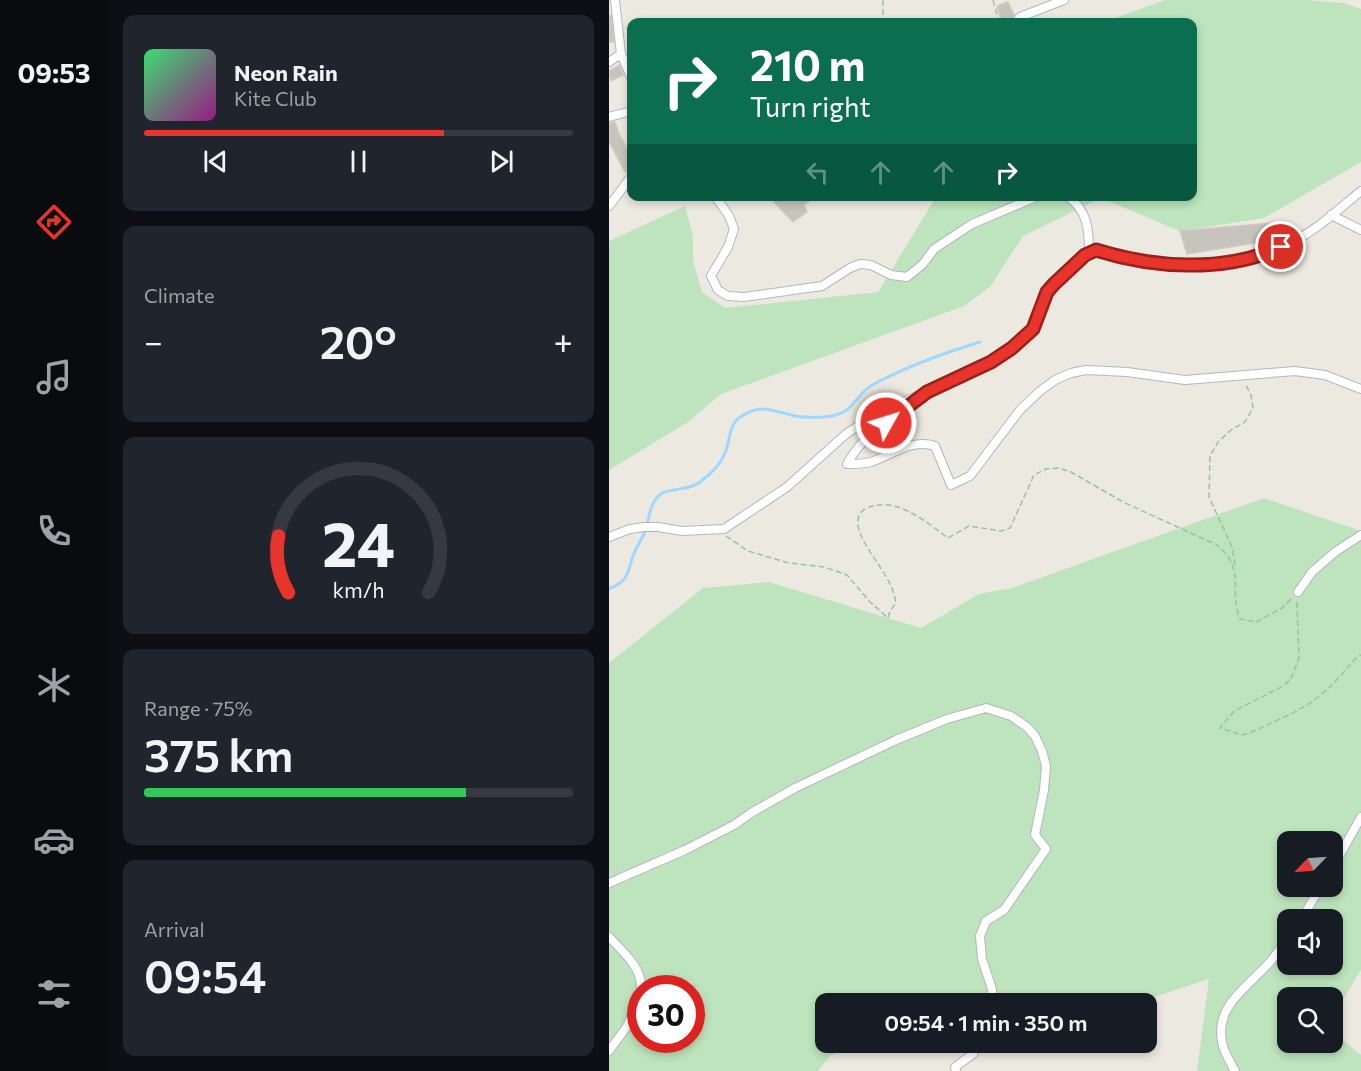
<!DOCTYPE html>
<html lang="en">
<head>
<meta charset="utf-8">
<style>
  body { margin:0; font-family:Commissioner,sans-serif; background:#20242c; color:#f1f3f6; height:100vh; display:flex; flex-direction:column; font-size:22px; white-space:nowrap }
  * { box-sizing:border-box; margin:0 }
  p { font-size:20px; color:#9ea1a6 }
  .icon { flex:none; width:33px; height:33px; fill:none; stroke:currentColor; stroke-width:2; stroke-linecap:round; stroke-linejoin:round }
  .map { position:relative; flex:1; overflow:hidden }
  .side { display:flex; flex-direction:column; gap:15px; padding:15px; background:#0d0f14; width:501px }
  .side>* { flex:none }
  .top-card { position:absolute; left:18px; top:18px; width:570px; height:183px; border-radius:12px; box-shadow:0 3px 9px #0003; background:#0b6e4f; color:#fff; overflow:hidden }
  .needle { width:39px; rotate:245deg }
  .buttons { position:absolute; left:668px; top:831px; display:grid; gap:12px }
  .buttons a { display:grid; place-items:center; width:66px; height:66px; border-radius:12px; background:#171b24; box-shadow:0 3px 9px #0003; font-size:30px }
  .speed { position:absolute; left:18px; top:975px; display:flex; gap:12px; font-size:30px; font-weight:700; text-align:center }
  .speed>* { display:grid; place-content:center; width:78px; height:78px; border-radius:50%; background:#171b24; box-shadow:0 3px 9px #0003; line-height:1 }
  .speed .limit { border:9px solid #d22; background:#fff; color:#111 }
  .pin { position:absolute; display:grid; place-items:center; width:51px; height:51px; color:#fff; margin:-26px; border:3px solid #fff; border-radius:50%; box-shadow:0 2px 6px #0007 }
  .me { position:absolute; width:66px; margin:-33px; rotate:51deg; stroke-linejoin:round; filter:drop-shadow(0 0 4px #0008) }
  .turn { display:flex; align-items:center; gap:21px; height:126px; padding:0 24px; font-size:27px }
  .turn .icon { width:78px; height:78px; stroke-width:2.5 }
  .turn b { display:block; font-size:42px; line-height:51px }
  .lanes { display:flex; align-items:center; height:57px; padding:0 24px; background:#0003; justify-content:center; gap:30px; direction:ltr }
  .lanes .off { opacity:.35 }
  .big { font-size:45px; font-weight:600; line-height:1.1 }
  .side .card { flex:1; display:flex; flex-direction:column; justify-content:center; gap:9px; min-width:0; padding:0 21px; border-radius:12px; background:#20242c }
  .side .dial { align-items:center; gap:0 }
  .dial svg { height:156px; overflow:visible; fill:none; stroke:#363941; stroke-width:7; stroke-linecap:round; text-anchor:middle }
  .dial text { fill:#f1f3f6; stroke:none }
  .song { display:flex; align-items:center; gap:18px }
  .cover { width:72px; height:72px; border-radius:9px; background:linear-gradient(135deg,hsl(140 70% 55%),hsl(310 70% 35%)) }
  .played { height:6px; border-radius:3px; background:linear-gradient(90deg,#e8342a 70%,#363941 70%) }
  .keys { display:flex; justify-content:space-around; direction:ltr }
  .heat { display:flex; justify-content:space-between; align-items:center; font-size:33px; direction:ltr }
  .charge { height:9px; border-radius:4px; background:linear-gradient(90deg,#34c759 75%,#363941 0) }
  .trip { position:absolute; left:206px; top:993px; width:342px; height:60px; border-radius:12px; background:#171b24; box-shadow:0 3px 9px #0003; font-weight:600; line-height:60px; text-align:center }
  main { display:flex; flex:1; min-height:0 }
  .tabs { display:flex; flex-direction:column; width:108px; justify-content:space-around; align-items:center; background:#090b0e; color:#9ea1a6 }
  .tabs .icon { width:42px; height:42px }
  .tabs .on { color:#e8342a }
  .tabs b { font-size:27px; color:#f1f3f6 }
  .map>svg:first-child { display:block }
  .green { fill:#bde4bc; fill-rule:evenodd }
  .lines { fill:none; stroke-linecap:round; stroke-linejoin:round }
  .stream { stroke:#9ed7ff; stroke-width:3 }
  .building { fill:#c7c4be; stroke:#d1cbbf; stroke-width:1.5 }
  .minor-casing { stroke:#b3b7bb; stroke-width:10 }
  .path { stroke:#95c5a2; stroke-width:1.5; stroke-dasharray:6 3; stroke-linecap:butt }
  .minor { stroke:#fff; stroke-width:8 }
  .route-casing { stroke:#97221b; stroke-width:15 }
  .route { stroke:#e8342a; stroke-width:10 }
</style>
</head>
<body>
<main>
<nav class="tabs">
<b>09:53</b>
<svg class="icon on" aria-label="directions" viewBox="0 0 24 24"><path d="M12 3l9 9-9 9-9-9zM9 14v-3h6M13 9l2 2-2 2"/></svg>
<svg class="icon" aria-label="music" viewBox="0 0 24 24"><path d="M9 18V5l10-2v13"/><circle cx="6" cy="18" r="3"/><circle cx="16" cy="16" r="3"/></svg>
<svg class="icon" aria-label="phone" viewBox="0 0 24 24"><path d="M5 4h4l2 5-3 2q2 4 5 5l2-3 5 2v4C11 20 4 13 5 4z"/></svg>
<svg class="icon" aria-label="climate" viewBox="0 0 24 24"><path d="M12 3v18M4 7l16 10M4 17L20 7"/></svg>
<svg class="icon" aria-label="car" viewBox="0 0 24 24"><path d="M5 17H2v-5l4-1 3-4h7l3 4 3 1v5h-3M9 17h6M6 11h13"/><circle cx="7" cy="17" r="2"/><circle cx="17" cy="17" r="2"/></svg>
<svg class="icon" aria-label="filters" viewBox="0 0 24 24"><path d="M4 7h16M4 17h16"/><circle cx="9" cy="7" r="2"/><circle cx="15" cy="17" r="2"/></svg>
</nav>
<section class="side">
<div class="card">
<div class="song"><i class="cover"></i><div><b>Neon Rain</b><p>Kite Club</p></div></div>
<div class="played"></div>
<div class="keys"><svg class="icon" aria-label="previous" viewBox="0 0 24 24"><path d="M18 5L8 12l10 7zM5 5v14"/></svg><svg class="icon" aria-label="pause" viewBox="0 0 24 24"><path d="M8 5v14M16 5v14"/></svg><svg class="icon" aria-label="next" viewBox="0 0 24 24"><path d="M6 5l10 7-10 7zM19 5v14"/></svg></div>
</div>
<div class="card"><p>Climate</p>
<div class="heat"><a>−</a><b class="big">20°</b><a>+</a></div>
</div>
<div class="card dial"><svg viewBox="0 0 100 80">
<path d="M14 69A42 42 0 1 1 86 69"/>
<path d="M14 69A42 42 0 0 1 9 40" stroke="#e8342a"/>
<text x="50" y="56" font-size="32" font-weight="700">24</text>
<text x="50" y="72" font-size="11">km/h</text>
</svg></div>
<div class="card"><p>Range · 75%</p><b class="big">375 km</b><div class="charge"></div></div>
<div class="card"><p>Arrival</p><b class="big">09:54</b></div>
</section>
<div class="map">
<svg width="752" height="1071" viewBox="0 0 752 1071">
  <rect width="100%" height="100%" fill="#ece9e0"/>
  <g class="green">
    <polygon points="556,0 697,0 734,3 752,9 752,162 655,218 571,231 492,198 414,236 381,287 355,306 112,394 79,422 0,470 0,241 76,206 84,236 84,261 93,292 116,308 269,292 324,202 324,197 584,196 584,22 495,22"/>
    <path d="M655 498 752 531V970L723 1017V998H678V1042H723V1031L752 1055V1071H588L600 979 527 1003 216 1004V1042L250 1043 221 1056 209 1071H0V663L94 588 160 582 312 628 370 594 403 588ZM678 842H723V886H678ZM678 920H723V964H678ZM32 988H82V1040H32Z"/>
  </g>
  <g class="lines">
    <path class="stream" d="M0 589C18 581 18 576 23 559 25 551 31 542 35 534 40 524 39 510 46 500 56 485 77 493 91 482 99 476 111 465 115 455 121 444 119 426 130 418 151 403 160 410 182 415 193 418 211 418 223 416 246 412 247 393 265 384 299 366 335 353 371 342"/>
  </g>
  <g class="building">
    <polygon points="399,2 405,15 401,22 393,22 388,6"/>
    <polygon points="2,15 5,42 0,42 0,16"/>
    <polygon points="10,65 14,75 2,81 0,71"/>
    <polygon points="6,122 11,136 22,155 22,167 16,172 0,142 0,123"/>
    <polygon points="172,196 207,196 195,205 198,212 184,222 165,202"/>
    <polygon points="664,223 664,240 578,254 571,231"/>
  </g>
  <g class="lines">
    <defs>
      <g id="minor">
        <polyline points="6,0 12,54 22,77"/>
        <polyline points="407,22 411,17 455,0"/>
        <polyline points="0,62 12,54"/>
        <polyline points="0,117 22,111"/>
        <polyline points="106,196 120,216 125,229 119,247 102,276 109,290 119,296 135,297 213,286 241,268 251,264 262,265 282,275 298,277 314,264 325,249 363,224 429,196"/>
        <path d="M458 196C479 210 480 230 480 253"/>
        <polyline points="0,206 22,177"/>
        <polyline points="722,215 752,230"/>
        <path d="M304 402C280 419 252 437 238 464 245 464 254 464 262 462 283 455 303 438 326 446L342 485 361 476 411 410 431 391 446 380 462 373 477 370 518 372 576 380 686 371 716 375 752 389"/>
        <path d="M0 537 21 529 35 527H49L73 531 115 529 178 487 237 434 264 416 382 362 403 348 424 329 438 292 445 284 476 255 487 250C550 270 625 272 685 241 709 229 731 208 752 191"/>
        <polyline points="689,592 703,572 726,552 752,535"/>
        <polyline points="723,869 752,817"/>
        <polyline points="0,883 76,850 125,825 142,813 186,788 287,740 338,719 377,708 402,716 418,727 426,736 433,751 437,766 435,790 426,835 437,849 395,910 377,921 371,936 373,959 383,989 384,1004"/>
        <polyline points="692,920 712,886"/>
        <path d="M0 937C13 951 33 967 32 988"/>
        <polyline points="0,1051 19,1025 32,991"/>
        <polyline points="347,1071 346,1067 364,1054 371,1042"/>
        <path d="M626 1071C622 1063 616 1054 614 1046 603 1007 639 987 661 962 667 955 672 947 678 940"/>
      </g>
    </defs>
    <use href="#minor" class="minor-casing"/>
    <g class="path">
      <polyline points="274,0 274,22"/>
      <polyline points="384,0 390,22"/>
      <path d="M117 536 139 551 180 563 215 567 238 575 261 602 279 618 281 611 287 603 285 594C278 572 260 555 251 533 248 525 247 514 256 509 286 494 317 522 339 538L360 526 392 531 401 528 425 475 437 469 449 468 462 472 514 502 608 545C638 571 619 588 631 619L647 622 673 608 684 597"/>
      <polyline points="626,565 623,547 600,497 601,456 609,442 622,430 636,422 644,408 642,395 637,385"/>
      <path d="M688 602 690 658 682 679 674 686 625 711 611 728 633 735 641 733C663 722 689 713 709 697 724 686 736 670 749 656L752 655"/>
    </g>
    <use href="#minor" class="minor"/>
  </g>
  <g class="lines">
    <defs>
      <path id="route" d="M277 423 318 392 382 362 403 348 424 329 438 292 445 284 476 255 487 250C544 268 616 273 672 247"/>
    </defs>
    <use href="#route" class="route-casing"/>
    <use href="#route" class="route"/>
  </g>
</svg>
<div class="buttons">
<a><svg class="needle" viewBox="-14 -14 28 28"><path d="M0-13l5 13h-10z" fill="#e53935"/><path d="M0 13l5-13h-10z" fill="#9ea1a6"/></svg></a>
<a><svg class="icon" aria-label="sound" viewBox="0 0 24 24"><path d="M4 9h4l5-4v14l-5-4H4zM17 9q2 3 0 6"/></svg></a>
<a><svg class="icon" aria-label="search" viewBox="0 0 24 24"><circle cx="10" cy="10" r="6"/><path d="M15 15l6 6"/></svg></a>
</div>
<div class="speed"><div class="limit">30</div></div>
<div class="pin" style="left:672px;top:247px;background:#d93025"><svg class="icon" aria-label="arrive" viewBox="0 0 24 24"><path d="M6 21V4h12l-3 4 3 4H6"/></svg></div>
<svg class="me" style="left:277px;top:423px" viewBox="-20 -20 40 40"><circle r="17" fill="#e8342a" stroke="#fff" stroke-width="3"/><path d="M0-11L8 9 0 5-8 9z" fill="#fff"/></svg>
<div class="trip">09:54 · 1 min · 350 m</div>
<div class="top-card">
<div class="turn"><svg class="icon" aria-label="right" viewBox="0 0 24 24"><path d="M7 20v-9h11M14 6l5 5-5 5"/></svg><div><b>210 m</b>Turn right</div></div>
<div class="lanes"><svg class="icon off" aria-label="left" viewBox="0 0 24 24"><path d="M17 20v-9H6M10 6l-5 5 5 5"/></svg><svg class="icon off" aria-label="ahead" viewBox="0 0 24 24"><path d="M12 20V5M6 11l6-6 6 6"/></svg><svg class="icon off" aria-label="ahead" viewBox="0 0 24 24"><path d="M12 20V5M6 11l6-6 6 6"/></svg><svg class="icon" aria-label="right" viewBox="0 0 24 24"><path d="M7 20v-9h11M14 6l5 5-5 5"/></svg></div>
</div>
</div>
</main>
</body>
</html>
